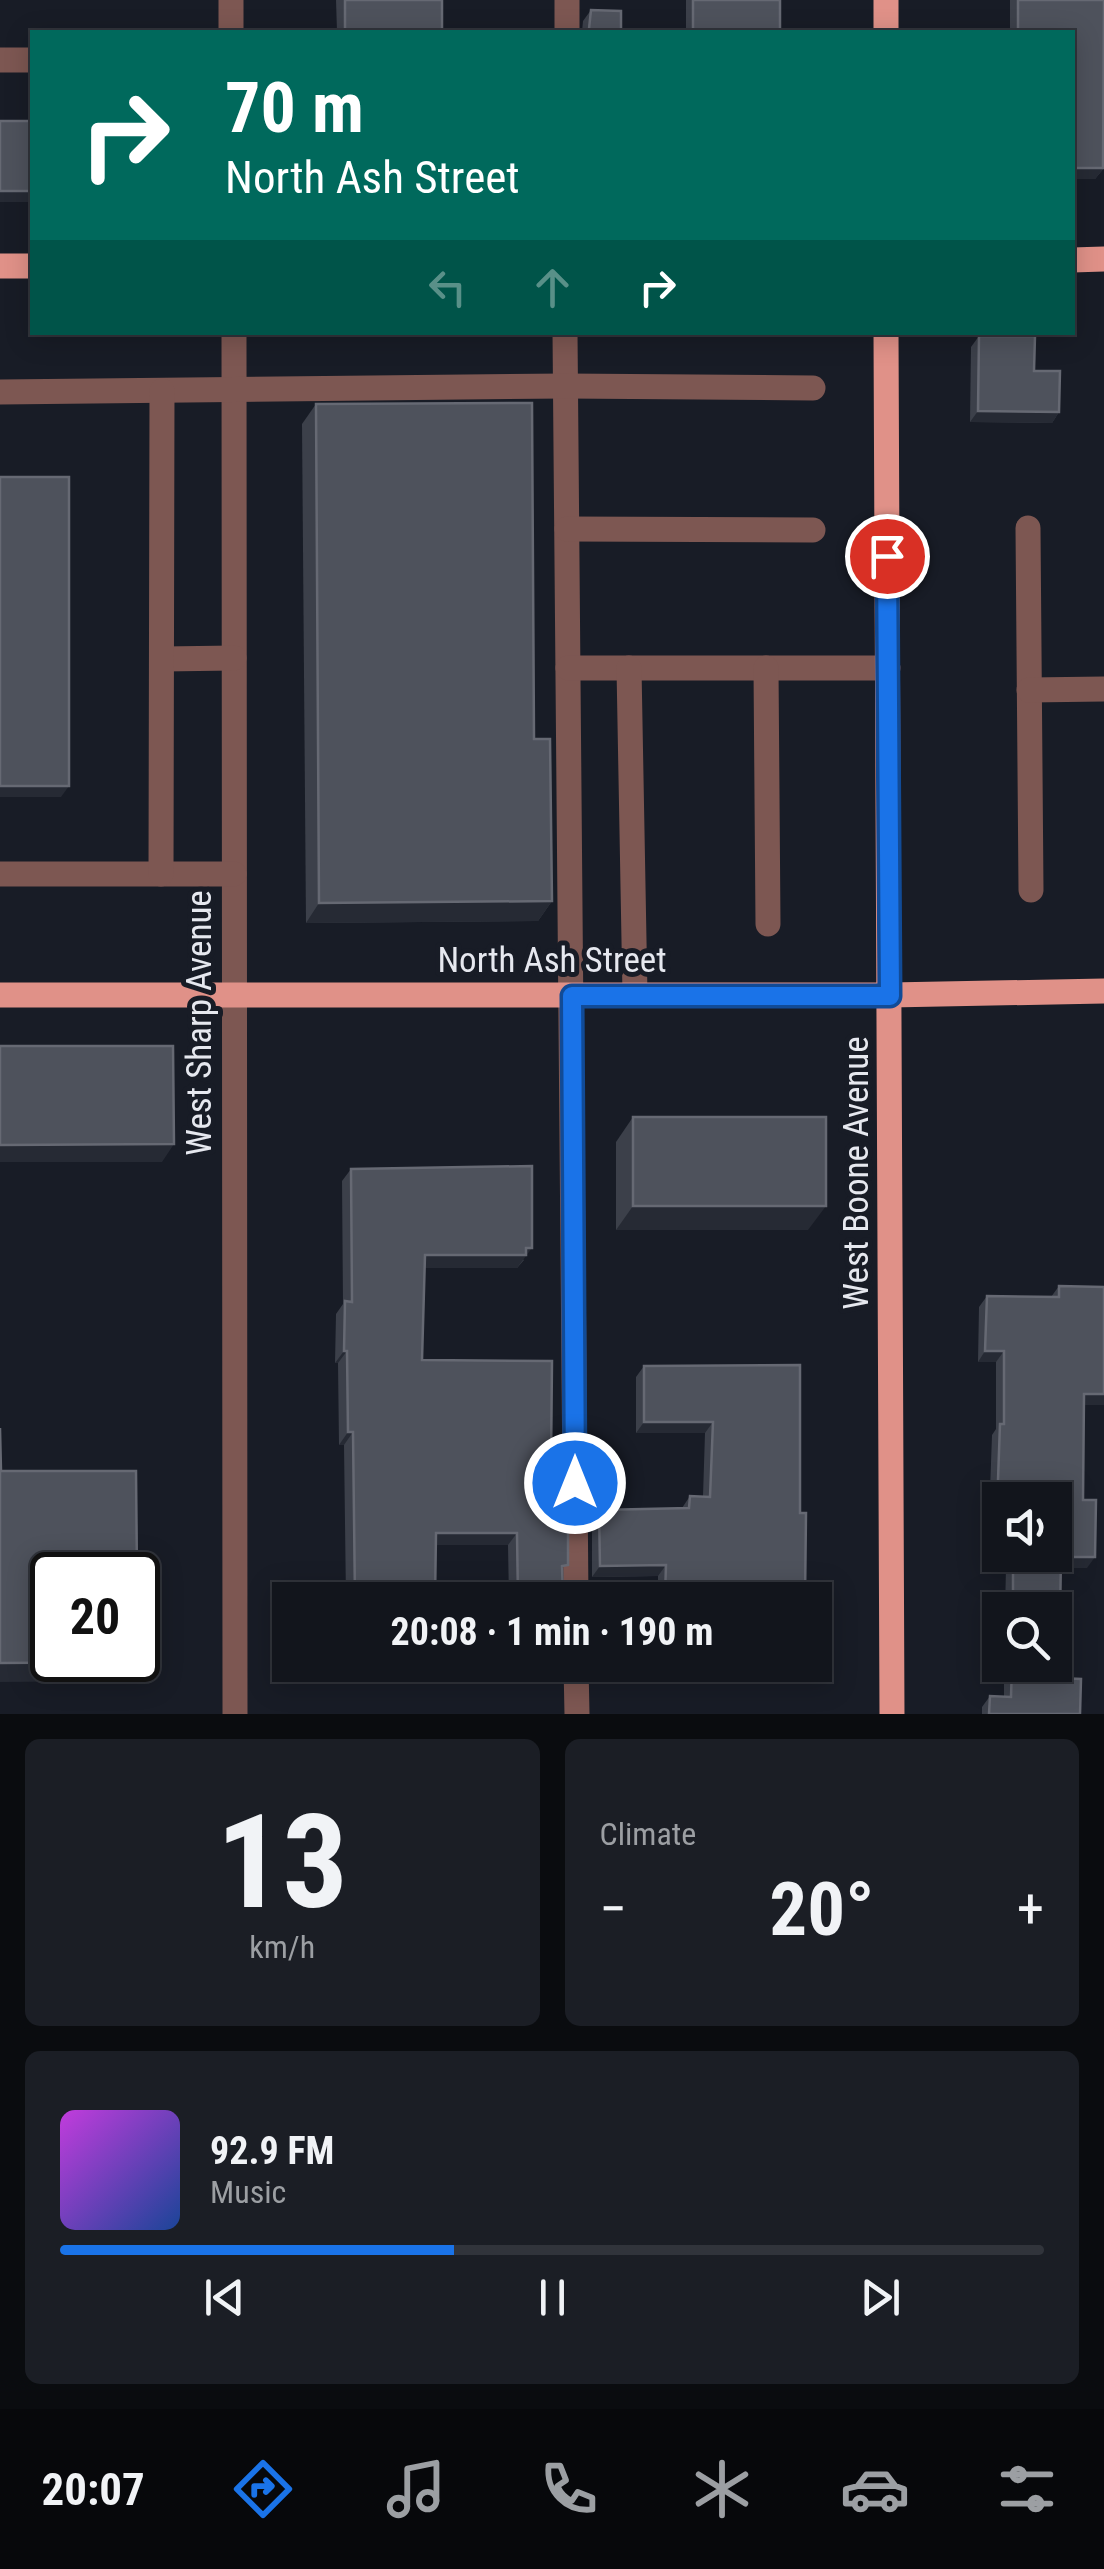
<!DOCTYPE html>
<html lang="en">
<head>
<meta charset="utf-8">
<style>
  body { margin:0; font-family:"Roboto Condensed",sans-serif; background:#1b1e25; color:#f1f3f6; height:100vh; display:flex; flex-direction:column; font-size:38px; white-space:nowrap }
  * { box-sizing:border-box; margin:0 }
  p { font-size:32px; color:#9c9fa3 }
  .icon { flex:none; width:55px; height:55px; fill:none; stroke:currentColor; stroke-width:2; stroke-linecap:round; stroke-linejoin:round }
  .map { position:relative; height:1714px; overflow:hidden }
  .drawer { display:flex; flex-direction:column; gap:25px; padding:25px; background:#0a0c0f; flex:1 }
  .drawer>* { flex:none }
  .hud { position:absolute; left:30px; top:30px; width:1045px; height:305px; border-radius:0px; box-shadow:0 5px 25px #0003,0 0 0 2px #31343b; background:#00695c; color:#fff; overflow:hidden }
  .fabs { position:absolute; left:982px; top:1482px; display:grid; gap:20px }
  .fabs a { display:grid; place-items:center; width:90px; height:90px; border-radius:0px; background:#12151c; box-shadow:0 5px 25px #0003,0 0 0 2px #31343b; font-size:50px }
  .speed { position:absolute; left:30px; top:1552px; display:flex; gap:20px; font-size:50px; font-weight:700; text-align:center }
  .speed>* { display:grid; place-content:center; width:130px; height:130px; border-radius:50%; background:#12151c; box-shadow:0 5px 25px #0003,0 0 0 2px #31343b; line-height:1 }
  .speed .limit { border:5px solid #111; border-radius:15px; background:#fff; color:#111 }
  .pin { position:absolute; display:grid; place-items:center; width:85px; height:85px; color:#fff; margin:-42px; border:5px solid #fff; border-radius:50%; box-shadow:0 2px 10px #0007 }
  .me { position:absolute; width:110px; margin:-55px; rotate:0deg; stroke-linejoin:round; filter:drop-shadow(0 0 8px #0008) }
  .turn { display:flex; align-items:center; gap:35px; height:210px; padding:0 30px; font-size:45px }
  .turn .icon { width:130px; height:130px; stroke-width:2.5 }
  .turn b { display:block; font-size:70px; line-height:85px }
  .lanes { display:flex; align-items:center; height:95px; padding:0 30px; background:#0003; justify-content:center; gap:50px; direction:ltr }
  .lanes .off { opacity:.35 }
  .big { font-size:75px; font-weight:700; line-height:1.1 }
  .drawer .tile { flex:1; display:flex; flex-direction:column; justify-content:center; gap:15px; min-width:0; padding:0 35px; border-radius:15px; background:#1b1e25 }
  .drawer .dial { align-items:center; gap:0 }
  .dial b { font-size:130px; line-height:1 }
  .song { display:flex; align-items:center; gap:30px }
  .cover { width:120px; height:120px; border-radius:15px; background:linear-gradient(135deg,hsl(290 70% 55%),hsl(220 70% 35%)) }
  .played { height:10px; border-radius:5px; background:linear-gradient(90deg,#1a73e8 40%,#31343b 40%) }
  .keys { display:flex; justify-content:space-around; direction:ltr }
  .heat { display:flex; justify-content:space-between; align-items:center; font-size:55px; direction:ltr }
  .drawer .tiles { flex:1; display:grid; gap:25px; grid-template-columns:1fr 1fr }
  .tile:last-child { grid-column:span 2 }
  .trip { position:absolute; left:272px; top:1582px; width:560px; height:100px; border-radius:0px; background:#12151c; box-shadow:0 5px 25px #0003,0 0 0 2px #31343b; font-weight:700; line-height:100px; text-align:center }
  .dock { display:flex; height:160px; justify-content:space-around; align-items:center; background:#07080b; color:#9c9fa3 }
  .dock .icon { width:70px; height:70px }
  .dock .selected { color:#1a73e8 }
  .dock b { font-size:45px; color:#f1f3f6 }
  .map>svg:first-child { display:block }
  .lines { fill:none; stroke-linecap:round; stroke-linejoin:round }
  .minor { stroke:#7d5752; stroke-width:25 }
  .major { stroke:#e09188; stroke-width:25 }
  .wall { fill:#3c404a }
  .shaded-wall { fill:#262a34 }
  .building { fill:#4e525c; stroke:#666973; stroke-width:2.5; fill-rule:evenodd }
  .route-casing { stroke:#114b97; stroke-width:25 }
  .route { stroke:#1a73e8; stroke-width:18 }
  .labels { text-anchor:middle; stroke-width:10; stroke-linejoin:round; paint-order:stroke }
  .street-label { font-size:35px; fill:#e6e8ef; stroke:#181c26 }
</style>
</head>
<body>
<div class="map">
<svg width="1104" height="1714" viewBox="0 0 1104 1714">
  <rect width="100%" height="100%" fill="#181c26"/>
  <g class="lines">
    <g class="minor">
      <polyline points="231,0 231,32"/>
      <polyline points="567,32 567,0"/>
      <polyline points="0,60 32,60"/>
      <polyline points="234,332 235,1714"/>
      <polyline points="565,332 576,1600"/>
      <polyline points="0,392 565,386 813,388"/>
      <polyline points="1028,528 1031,890"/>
      <polyline points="567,529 813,530"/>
      <polyline points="163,659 234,658"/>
      <polyline points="568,668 888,668"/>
      <polyline points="629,668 635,995"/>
      <polyline points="766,668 768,924"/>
      <polyline points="1029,690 1104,689"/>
      <polyline points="0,874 234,874"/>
      <polyline points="161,874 162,391"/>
      <polyline points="576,1665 577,1714"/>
    </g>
    <g class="major">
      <polyline points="886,32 886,0"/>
      <polyline points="1072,260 1104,259"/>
      <polyline points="0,266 32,266"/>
      <polyline points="886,332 892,1714"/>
      <polyline points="0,995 890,995 1104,991"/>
    </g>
  </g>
  <g class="wall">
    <polygon points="336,0 442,0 442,32 337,32"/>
    <polygon points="686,0 780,0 780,32 582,32 583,21 591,10 621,32 686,32"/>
    <polygon points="1010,0 1104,0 1104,168 1095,179 1072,179 1072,32 1010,32"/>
    <polygon points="979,336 1034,371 1059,412 1052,423 970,422 971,347"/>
    <polygon points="316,404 534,739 552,901 538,921 306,923 302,424"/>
    <polygon points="633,1117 808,1230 616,1230 616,1142"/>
    <polygon points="351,1169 524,1260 517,1268 424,1268 422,1360 551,1463 562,1574 563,1600 509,1600 508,1545 436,1545 435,1600 346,1600 344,1445 339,1445 338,1363 335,1363 336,1314 343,1304 342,1181"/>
    <polygon points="1059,1286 1104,1287 1104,1405 1084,1405 1083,1500 1087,1568 1060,1568 1059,1678 1080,1714 982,1714 982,1707 990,1696 1004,1696 1004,1665 1055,1665 1055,1610 1005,1610 1006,1568 992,1567 990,1491 992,1435 996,1429 996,1362 978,1362 979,1307 987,1296 1051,1297"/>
    <polygon points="800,1365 800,1513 805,1600 658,1600 658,1576 592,1577 592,1521 599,1510 682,1508 690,1496 703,1496 705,1433 636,1433 636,1377 644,1366"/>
  </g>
  <g class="shaded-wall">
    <polygon points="1104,159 1104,168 1095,179 1072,179 1072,168"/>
    <rect x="0" y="191" width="32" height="11"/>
    <polygon points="978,411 1059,412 1052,423 970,422"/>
    <polygon points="0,786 69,786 61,797 0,797"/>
    <polygon points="552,901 538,921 306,923 319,903"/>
    <polygon points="174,1144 162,1162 0,1162 0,1145"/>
    <polygon points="633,1206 826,1206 808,1230 616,1230"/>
    <polygon points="532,1248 517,1268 416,1268 425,1255"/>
    <polygon points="344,1351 347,1351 338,1363 335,1363"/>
    <polygon points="985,1351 1004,1351 996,1362 978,1362"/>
    <polygon points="1084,1394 1104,1394 1104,1405 1077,1405"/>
    <polygon points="644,1422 713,1422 705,1433 636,1433"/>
    <polygon points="348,1432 353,1432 344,1445 339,1445"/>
    <polygon points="436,1533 517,1533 508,1545 427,1545"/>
    <polygon points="1000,1556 1013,1557 1006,1568 992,1567"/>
    <polygon points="1061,1557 1095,1557 1087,1568 1053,1568"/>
    <polygon points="666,1565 658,1576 592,1577 600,1566"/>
    <polygon points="665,1596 698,1597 696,1600 662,1600"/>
    <polygon points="137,1662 123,1681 0,1682 0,1663"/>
  </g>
  <g class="building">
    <rect x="345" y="0" width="97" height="32"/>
    <polygon points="693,0 780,0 780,32 585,32 589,29 591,10 621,11 621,32 693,32"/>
    <polygon points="1018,0 1104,0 1103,168 1072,168 1072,32 1018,32"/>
    <rect x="0" y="121" width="32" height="70"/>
    <polygon points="979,336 1035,336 1034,371 1060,371 1059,412 978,411"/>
    <polygon points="532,403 534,739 550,739 552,901 319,903 316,404"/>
    <rect x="0" y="477" width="69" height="309"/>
    <polygon points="0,1046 173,1046 174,1144 0,1145"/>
    <rect x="633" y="1117" width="193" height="89"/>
    <polygon points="532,1166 532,1248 526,1248 526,1255 425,1255 422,1360 552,1361 551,1463 560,1463 561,1509 568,1509 568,1565 562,1566 563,1600 518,1600 517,1533 436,1533 435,1600 355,1600 353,1432 348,1432 347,1351 344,1351 345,1301 352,1302 351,1169"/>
    <path d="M1059 1286 1104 1287V1394H1084L1083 1500H1096L1095 1557H1061L1059 1678 1081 1679 1080 1714H989L990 1696 1011 1697 1012 1665H1055V1610H1013V1557L1000 1556 998 1480 1000 1424H1004V1351H985L987 1296 1059 1297ZM1000 1500H1055V1555H1000Z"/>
    <polygon points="800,1365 800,1513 806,1513 805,1600 698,1600 698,1597 665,1596 666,1565 600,1566 599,1510 689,1508 690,1496 710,1497 713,1422 644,1422 644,1366"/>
    <polygon points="0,1428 1,1471 136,1471 137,1575 52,1575 52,1660 137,1660 137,1662 0,1663"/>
  </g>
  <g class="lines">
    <defs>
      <polyline id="route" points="575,1483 572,996 890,996 887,556"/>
    </defs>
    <use href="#route" class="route-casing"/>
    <use href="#route" class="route"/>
  </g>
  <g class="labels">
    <g class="street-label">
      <text x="552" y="972">North Ash Street</text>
      <text transform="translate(199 1023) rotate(-90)" y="12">West Sharp Avenue</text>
      <text transform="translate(856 1173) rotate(-90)" y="12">West Boone Avenue</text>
    </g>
  </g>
</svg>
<div class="fabs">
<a><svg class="icon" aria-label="sound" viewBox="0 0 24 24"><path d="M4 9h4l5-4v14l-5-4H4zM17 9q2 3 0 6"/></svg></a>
<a><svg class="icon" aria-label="search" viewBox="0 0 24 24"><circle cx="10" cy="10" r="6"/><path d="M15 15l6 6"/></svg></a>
</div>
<div class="speed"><div class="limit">20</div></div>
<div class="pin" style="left:887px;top:556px;background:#d93025"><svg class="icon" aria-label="arrive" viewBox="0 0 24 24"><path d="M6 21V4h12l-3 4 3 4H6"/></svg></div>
<svg class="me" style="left:575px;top:1483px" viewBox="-20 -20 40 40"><circle r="17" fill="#1a73e8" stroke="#fff" stroke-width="3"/><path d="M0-11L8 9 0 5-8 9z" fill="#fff"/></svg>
<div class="trip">20:08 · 1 min · 190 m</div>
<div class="hud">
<div class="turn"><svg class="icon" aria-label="right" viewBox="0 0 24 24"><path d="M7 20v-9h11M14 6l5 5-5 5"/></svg><div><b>70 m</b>North Ash Street</div></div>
<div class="lanes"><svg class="icon off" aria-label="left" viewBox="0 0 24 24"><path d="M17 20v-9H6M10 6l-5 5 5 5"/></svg><svg class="icon off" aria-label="ahead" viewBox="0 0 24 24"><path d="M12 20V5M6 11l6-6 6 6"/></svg><svg class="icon" aria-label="right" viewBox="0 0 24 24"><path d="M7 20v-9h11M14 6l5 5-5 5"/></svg></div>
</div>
</div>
<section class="drawer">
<div class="tiles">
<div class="tile dial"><b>13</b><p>km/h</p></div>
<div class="tile"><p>Climate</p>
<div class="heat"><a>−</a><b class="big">20°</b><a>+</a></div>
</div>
<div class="tile">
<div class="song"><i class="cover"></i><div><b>92.9 FM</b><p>Music</p></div></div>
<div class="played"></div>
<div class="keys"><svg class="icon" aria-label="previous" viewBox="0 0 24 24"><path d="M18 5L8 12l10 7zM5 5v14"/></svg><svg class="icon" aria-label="pause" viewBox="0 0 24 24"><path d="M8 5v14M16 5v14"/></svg><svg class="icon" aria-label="next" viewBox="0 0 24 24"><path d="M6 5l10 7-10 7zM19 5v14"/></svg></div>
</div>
</div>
</section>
<nav class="dock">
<b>20:07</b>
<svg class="icon selected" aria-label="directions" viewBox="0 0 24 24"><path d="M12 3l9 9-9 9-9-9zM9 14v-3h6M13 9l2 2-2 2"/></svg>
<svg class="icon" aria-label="music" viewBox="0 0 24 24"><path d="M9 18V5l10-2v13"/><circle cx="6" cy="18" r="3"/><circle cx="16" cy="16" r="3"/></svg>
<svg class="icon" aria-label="phone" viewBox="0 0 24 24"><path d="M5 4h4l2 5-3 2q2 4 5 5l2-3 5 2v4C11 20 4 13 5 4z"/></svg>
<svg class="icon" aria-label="climate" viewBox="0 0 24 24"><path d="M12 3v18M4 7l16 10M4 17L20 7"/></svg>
<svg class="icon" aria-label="car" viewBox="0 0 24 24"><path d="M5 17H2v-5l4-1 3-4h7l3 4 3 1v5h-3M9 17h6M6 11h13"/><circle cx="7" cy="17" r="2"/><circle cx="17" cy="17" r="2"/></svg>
<svg class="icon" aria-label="filters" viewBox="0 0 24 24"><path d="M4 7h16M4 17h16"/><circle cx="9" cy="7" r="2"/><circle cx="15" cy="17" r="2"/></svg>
</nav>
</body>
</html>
